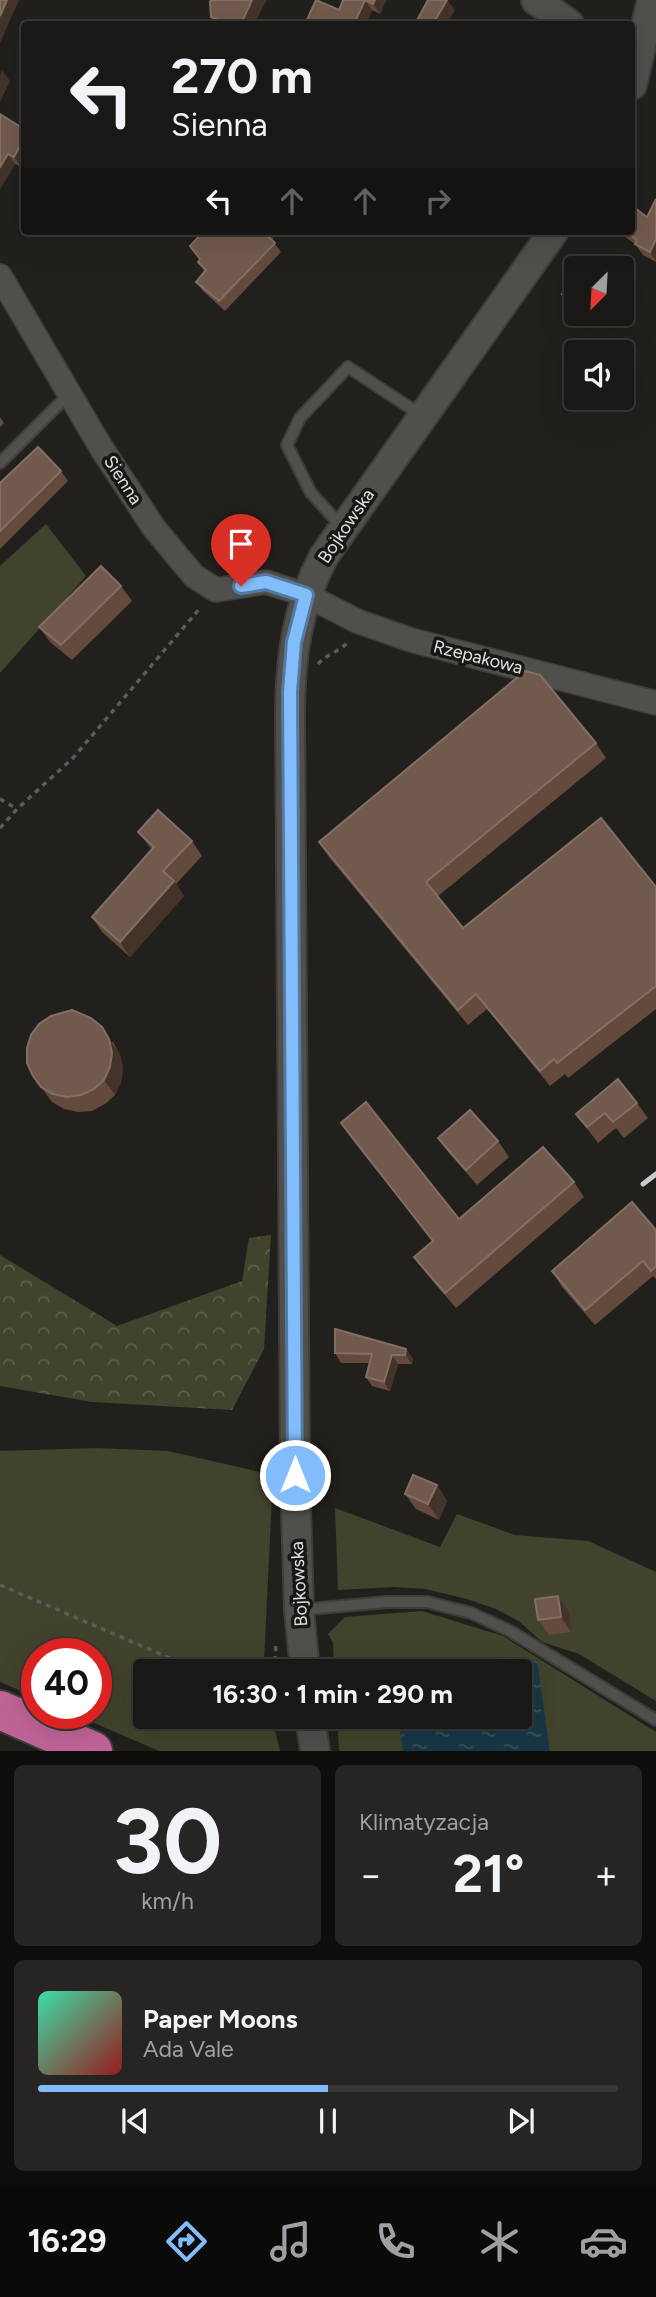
<!DOCTYPE html>
<html lang="pl">
<head>
<meta charset="utf-8">
<style>
  body { margin:0; font-family:Figtree,sans-serif; background:#272523; color:#f1f3f6; height:100vh; display:flex; flex-direction:column; font-size:26px; white-space:nowrap }
  * { box-sizing:border-box; margin:0 }
  p { font-size:23px; color:#9fa0a1 }
  .icon { flex:none; width:38px; height:38px; fill:none; stroke:currentColor; stroke-width:2; stroke-linecap:round; stroke-linejoin:round }
  .map { position:relative; height:1751px; overflow:hidden }
  .details { display:flex; flex-direction:column; gap:14px; padding:14px; background:#0e0d0c; flex:1 }
  .details>* { flex:none }
  .guide { position:absolute; left:21px; top:21px; width:614px; height:214px; border-radius:7px; box-shadow:0 7px 28px #0002,0 0 0 2px #383735; background:#1a1816; color:#f1f3f6; overflow:hidden }
  .needle { width:46px; rotate:204deg }
  .controls { position:absolute; left:564px; top:256px; display:grid; gap:14px }
  .controls a { display:grid; place-items:center; width:70px; height:70px; border-radius:7px; background:#1a1816; box-shadow:0 7px 28px #0002,0 0 0 2px #383735; font-size:35px }
  .speed { position:absolute; left:21px; top:1638px; display:flex; gap:14px; font-size:35px; font-weight:700; text-align:center }
  .speed>* { display:grid; place-content:center; width:91px; height:91px; border-radius:50%; background:#1a1816; box-shadow:0 7px 28px #0002,0 0 0 2px #383735; line-height:1 }
  .speed .limit { border:10px solid #d22; background:#fff; color:#111 }
  .pin { position:absolute; display:grid; place-items:center; width:60px; height:60px; color:#fff; margin:-72px -30px; border-radius:50% 50% 50% 0; rotate:-45deg; box-shadow:0 0 7px #0007 }
  .pin .icon { rotate:45deg }
  .me { position:absolute; width:77px; margin:-38px; rotate:0deg; stroke-linejoin:round; filter:drop-shadow(0 0 5px #0008) }
  .turn { display:flex; align-items:center; gap:24px; height:147px; padding:0 35px; font-size:32px }
  .turn .icon { width:91px; height:91px; stroke-width:2.5 }
  .turn b { display:block; font-size:49px; line-height:60px }
  .lanes { display:flex; align-items:center; height:66px; padding:0 35px; background:#0003; justify-content:center; gap:35px; direction:ltr }
  .lanes .off { opacity:.35 }
  .big { font-size:52px; font-weight:700; line-height:1.1 }
  .details .tile { flex:1; display:flex; flex-direction:column; justify-content:center; gap:10px; min-width:0; padding:0 24px; border-radius:10px; background:#272523 }
  .details .dial { align-items:center; gap:0 }
  .dial b { font-size:91px; line-height:1 }
  .song { display:flex; align-items:center; gap:21px }
  .cover { width:84px; height:84px; border-radius:10px; background:linear-gradient(135deg,hsl(160 70% 55%),hsl(0 70% 35%)) }
  .played { height:7px; border-radius:4px; background:linear-gradient(90deg,#82bcfa 50%,#383735 50%) }
  .keys { display:flex; justify-content:space-around; direction:ltr }
  .heat { display:flex; justify-content:space-between; align-items:center; font-size:38px; direction:ltr }
  .details .tiles { flex:1; display:grid; gap:14px; grid-template-columns:1fr 1fr }
  .tile:last-child { grid-column:span 2 }
  .trip { position:absolute; left:133px; top:1659px; width:399px; height:70px; border-radius:7px; background:#1a1816; box-shadow:0 7px 28px #0002,0 0 0 2px #383735; font-weight:700; line-height:70px; text-align:center }
  .tab-bar { display:flex; height:112px; justify-content:space-around; align-items:center; background:#0a0a09; color:#9fa0a1 }
  .tab-bar .icon { width:49px; height:49px }
  .tab-bar .current { color:#82bcfa }
  .tab-bar b { font-size:32px; color:#f1f3f6 }
  .map>svg:first-child { display:block }
  .grass { fill:#41432c }
  .forest { fill:url(#forest-crowns) }
  .water { fill:url(#water-ripples) }
  .lines { fill:none; stroke-linecap:round; stroke-linejoin:round }
  .service-casing { stroke:#3e3d3a; stroke-width:14 }
  .minor-casing { stroke:#3e3d3a; stroke-width:26 }
  .tertiary-casing { stroke:#3e3d3a; stroke-width:32 }
  .motorway-casing { stroke:#3e3d3a; stroke-width:42 }
  .path { stroke:#5d5b59; stroke-width:3.5; stroke-dasharray:5 5; stroke-linecap:butt }
  .service { stroke:#514f4c; stroke-width:10 }
  .minor { stroke:#514f4c; stroke-width:23 }
  .tertiary { stroke:#514f4c; stroke-width:28 }
  .motorway { stroke:#c06497; stroke-width:38 }
  .rail { stroke:#cccbc9; stroke-width:5 }
  .wall { fill:#634a3c }
  .shaded-wall { fill:#443328 }
  .building { fill:#715a4d; stroke:#826f64; stroke-width:2 }
  .route-casing { stroke:#547aa2; stroke-width:18 }
  .route { stroke:#82bcfa; stroke-width:12 }
  .labels { text-anchor:middle; stroke-width:7; stroke-linejoin:round; paint-order:stroke }
  .street-label { font-size:18px; fill:#e0dfdd; stroke:#181714 }
</style>
</head>
<body>
<div class="map">
<svg width="656" height="1751" viewBox="0 0 656 1751">
  <defs>
    <pattern id="forest-crowns" width="20" height="18" patternUnits="userSpaceOnUse" patternTransform="scale(1.75)"><rect width="20" height="18" fill="#41432c"/><path d="M2 6a3 3 0 1 1 6 0M12 15a3 3 0 1 1 6 0" fill="none" stroke="#5c5e4a"/></pattern>
    <pattern id="water-ripples" width="26" height="14" patternUnits="userSpaceOnUse" patternTransform="scale(1.75)"><rect width="26" height="14" fill="#183746"/><path d="M2 4q2-2 4 0t4 0M15 11q2-2 4 0t4 0" fill="none" stroke="#395460"/></pattern>
  </defs>
  <rect width="100%" height="100%" fill="#22201d"/>
  <g class="grass">
    <polygon points="46,524 86,576 0,673 0,566"/>
    <polygon points="97,1448 168,1451 273,1475 264,1661 265,1671 145,1671 145,1717 272,1717 280,1751 159,1751 71,1713 96,1713 96,1654 37,1654 37,1698 0,1682 0,1451"/>
    <polygon points="335,1508 440,1547 457,1514 515,1535 588,1541 656,1572 656,1701 579,1654 542,1642 520,1622 496,1609 467,1599 425,1589 394,1587 338,1590"/>
    <polygon points="422,1611 503,1636 656,1732 656,1751 339,1751 337,1717 520,1717 520,1671 334,1671 333,1643 328,1634 345,1617"/>
  </g>
  <polygon class="forest" points="271,1235 264,1349 232,1410 92,1402 0,1386 0,1255 117,1326 242,1281 249,1238"/>
  <polygon class="water" points="537,1660 550,1751 403,1751 398,1717 520,1717 520,1671 464,1671"/>
  <g class="lines">
    <defs>
      <g id="service">
        <polyline points="0,463 69,394"/>
        <polyline points="343,528 311,493 287,445 300,418 348,367 421,415"/>
        <polyline points="299,1610 386,1602 427,1602 471,1613 510,1631 656,1720"/>
      </g>
      <polyline id="minor" points="0,276 102,449 154,528 194,576 216,590 266,582 306,595 357,621 411,640 656,703"/>
      <g id="tertiary">
        <polyline points="536,0 569,24"/>
        <polyline points="632,85 652,0"/>
        <path d="M305 1671 299 1610 295 1475 290 715C290 658 297 607 324 556L554 231"/>
        <polyline points="310,1717 315,1751"/>
      </g>
      <polyline id="motorway" points="0,1710 93,1751"/>
    </defs>
    <use href="#service" class="service-casing"/>
    <use href="#minor" class="minor-casing"/>
    <use href="#tertiary" class="tertiary-casing"/>
    <use href="#motorway" class="motorway-casing"/>
    <g class="path">
      <path d="M318 664C327 654 339 652 348 642"/>
      <polyline points="0,799 17,809"/>
      <polyline points="0,828 17,809 73,758 201,607"/>
      <polyline points="0,1585 200,1671"/>
      <polyline points="274,1671 276,1645"/>
    </g>
    <use href="#service" class="service"/>
    <use href="#minor" class="minor"/>
    <use href="#tertiary" class="tertiary"/>
    <use href="#motorway" class="motorway"/>
    <polyline class="rail" points="643,1184 656,1174"/>
  </g>
  <g class="wall">
    <polygon points="266,0 254,24 216,24 211,17"/>
    <polygon points="343,0 386,0 380,14 372,10 366,24 305,24 339,10"/>
    <polygon points="0,114 21,167 15,164 0,189"/>
    <polygon points="656,199 656,262 643,255 635,244 617,231 632,231 647,217"/>
    <polygon points="204,231 278,231 272,240 281,252 225,311 203,291 196,282 205,272 198,262 200,259 190,246"/>
    <polygon points="576,275 576,310 569,305 562,294"/>
    <polygon points="580,313 611,313 600,328"/>
    <polygon points="0,417 4,423 0,427"/>
    <polygon points="61,471 68,481 0,549 0,483"/>
    <polygon points="121,586 132,601 72,660 50,642 39,627"/>
    <polygon points="596,743 606,758 437,897 463,928 656,887 656,1009 568,1078 565,1074 550,1086 487,1009 468,1025 329,857 319,842"/>
    <polygon points="138,832 192,841 202,856 176,884 184,896 130,957 102,932 92,917 152,850"/>
    <polygon points="113,1042 120,1055 123,1068 121,1082 115,1095 105,1104 92,1111 78,1112 64,1109 52,1102 33,1076"/>
    <polygon points="637,1103 648,1118 624,1138 616,1128 598,1143 576,1114"/>
    <polygon points="341,1123 459,1219 574,1182 584,1197 456,1308 425,1272 414,1257 433,1241 351,1138"/>
    <polygon points="438,1138 498,1141 509,1157 477,1185 449,1153"/>
    <polygon points="656,1230 656,1279 653,1276 595,1325 562,1287 552,1271"/>
    <polygon points="406,1349 413,1359 412,1364 398,1364 390,1391 372,1386 366,1377 370,1363 341,1363 335,1353"/>
    <polygon points="437,1485 447,1501 439,1520 416,1509 405,1494"/>
    <polygon points="569,1612 571,1632 549,1635 538,1620"/>
  </g>
  <g class="shaded-wall">
    <polygon points="7,0 19,0 0,43 0,16"/>
    <polygon points="252,0 266,0 254,24 241,24"/>
    <polygon points="365,0 372,10 366,24 354,24"/>
    <polygon points="375,0 386,0 380,14 373,4"/>
    <polygon points="447,0 455,10 447,24 433,24"/>
    <polygon points="2,70 10,81 0,102 0,76"/>
    <polygon points="24,139 24,161 21,167 14,157"/>
    <polygon points="8,154 15,164 0,189 0,167"/>
    <polygon points="265,231 278,231 270,242 264,232"/>
    <polygon points="656,239 656,261 650,252"/>
    <polygon points="621,289 625,294 621,299"/>
    <polygon points="596,313 611,313 600,328 593,318"/>
    <polygon points="174,881 184,896 130,957 120,942"/>
    <polygon points="102,1027 120,1055 123,1068 121,1082 115,1095 104,1080"/>
    <polygon points="406,1349 413,1359 412,1364 405,1355"/>
    <polygon points="392,1355 398,1364 390,1391 384,1382"/>
    <polygon points="437,1485 447,1501 439,1520 428,1504"/>
    <polygon points="558,1596 569,1612 571,1632 561,1617"/>
  </g>
  <g class="building">
    <polygon points="0,0 7,0 0,16"/>
    <polygon points="211,0 252,0 241,24 223,24 224,22 211,17 210,2"/>
    <polygon points="316,0 339,10 343,0 375,0 373,4 365,0 354,24 305,24"/>
    <polygon points="428,0 447,0 433,24 415,24"/>
    <polygon points="0,114 24,129 24,139 14,157 8,154 0,167"/>
    <polygon points="656,199 656,239 650,252 635,244 637,240 625,231 632,231 632,206 647,217"/>
    <polygon points="204,231 265,231 264,232 275,243 219,301 196,282 206,270 198,262 200,259 190,246"/>
    <polygon points="576,275 576,305 562,294"/>
    <polygon points="587,313 596,313 593,318"/>
    <polygon points="38,447 61,471 0,531 0,483"/>
    <polygon points="101,566 121,586 61,645 39,627"/>
    <polygon points="525,671 540,675 596,743 426,882 463,928 601,818 656,887 656,986 557,1063 554,1059 540,1071 476,994 458,1010 319,842"/>
    <polygon points="158,810 192,841 163,871 174,881 120,942 92,917 154,847 138,832"/>
    <polygon points="72,1010 91,1018 102,1027 109,1039 112,1053 110,1067 104,1080 94,1089 81,1095 67,1097 53,1094 41,1087 33,1076 27,1063 27,1048 31,1035 39,1024 51,1016"/>
    <polygon points="618,1079 637,1103 613,1122 605,1113 587,1127 576,1114"/>
    <polygon points="366,1102 459,1219 543,1147 574,1182 445,1293 414,1257 433,1241 341,1123"/>
    <polygon points="470,1110 498,1141 466,1170 438,1138"/>
    <polygon points="632,1202 656,1230 656,1266 651,1271 643,1261 585,1310 552,1271"/>
    <polygon points="335,1329 406,1349 405,1355 392,1355 384,1382 366,1377 372,1354 335,1353"/>
    <polygon points="413,1475 437,1485 428,1504 405,1494"/>
    <polygon points="558,1596 561,1617 538,1620 535,1599"/>
  </g>
  <g class="lines">
    <defs>
      <polyline id="route" points="241,586 266,582 306,595 294,642 290,692 295,1475"/>
    </defs>
    <use href="#route" class="route-casing"/>
    <use href="#route" class="route"/>
  </g>
  <g class="labels">
    <g class="street-label">
      <text transform="translate(123 480) rotate(57)" y="6">Sienna</text>
      <text transform="translate(346 526) rotate(-56)" y="6">Bojkowska</text>
      <text transform="translate(478 657) rotate(14)" y="6">Rzepakowa</text>
      <text transform="translate(299 1584) rotate(-93)" y="6">Bojkowska</text>
    </g>
  </g>
</svg>
<div class="controls">
<a><svg class="needle" viewBox="-14 -14 28 28"><path d="M0-13l5 13h-10z" fill="#e53935"/><path d="M0 13l5-13h-10z" fill="#9fa0a1"/></svg></a>
<a><svg class="icon" aria-label="sound" viewBox="0 0 24 24"><path d="M4 9h4l5-4v14l-5-4H4zM17 9q2 3 0 6"/></svg></a>
</div>
<div class="speed"><div class="limit">40</div></div>
<div class="pin" style="left:241px;top:586px;background:#d93025"><svg class="icon" aria-label="arrive" viewBox="0 0 24 24"><path d="M6 21V4h12l-3 4 3 4H6"/></svg></div>
<svg class="me" style="left:295px;top:1475px" viewBox="-20 -20 40 40"><circle r="17" fill="#82bcfa" stroke="#fff" stroke-width="3"/><path d="M0-11L8 9 0 5-8 9z" fill="#fff"/></svg>
<div class="trip">16:30 · 1 min · 290 m</div>
<div class="guide">
<div class="turn"><svg class="icon" aria-label="left" viewBox="0 0 24 24"><path d="M17 20v-9H6M10 6l-5 5 5 5"/></svg><div><b>270 m</b>Sienna</div></div>
<div class="lanes"><svg class="icon" aria-label="left" viewBox="0 0 24 24"><path d="M17 20v-9H6M10 6l-5 5 5 5"/></svg><svg class="icon off" aria-label="ahead" viewBox="0 0 24 24"><path d="M12 20V5M6 11l6-6 6 6"/></svg><svg class="icon off" aria-label="ahead" viewBox="0 0 24 24"><path d="M12 20V5M6 11l6-6 6 6"/></svg><svg class="icon off" aria-label="right" viewBox="0 0 24 24"><path d="M7 20v-9h11M14 6l5 5-5 5"/></svg></div>
</div>
</div>
<section class="details">
<div class="tiles">
<div class="tile dial"><b>30</b><p>km/h</p></div>
<div class="tile"><p>Klimatyzacja</p>
<div class="heat"><a>−</a><b class="big">21°</b><a>+</a></div>
</div>
<div class="tile">
<div class="song"><i class="cover"></i><div><b>Paper Moons</b><p>Ada Vale</p></div></div>
<div class="played"></div>
<div class="keys"><svg class="icon" aria-label="previous" viewBox="0 0 24 24"><path d="M18 5L8 12l10 7zM5 5v14"/></svg><svg class="icon" aria-label="pause" viewBox="0 0 24 24"><path d="M8 5v14M16 5v14"/></svg><svg class="icon" aria-label="next" viewBox="0 0 24 24"><path d="M6 5l10 7-10 7zM19 5v14"/></svg></div>
</div>
</div>
</section>
<nav class="tab-bar">
<b>16:29</b>
<svg class="icon current" aria-label="directions" viewBox="0 0 24 24"><path d="M12 3l9 9-9 9-9-9zM9 14v-3h6M13 9l2 2-2 2"/></svg>
<svg class="icon" aria-label="music" viewBox="0 0 24 24"><path d="M9 18V5l10-2v13"/><circle cx="6" cy="18" r="3"/><circle cx="16" cy="16" r="3"/></svg>
<svg class="icon" aria-label="phone" viewBox="0 0 24 24"><path d="M5 4h4l2 5-3 2q2 4 5 5l2-3 5 2v4C11 20 4 13 5 4z"/></svg>
<svg class="icon" aria-label="climate" viewBox="0 0 24 24"><path d="M12 3v18M4 7l16 10M4 17L20 7"/></svg>
<svg class="icon" aria-label="car" viewBox="0 0 24 24"><path d="M5 17H2v-5l4-1 3-4h7l3 4 3 1v5h-3M9 17h6M6 11h13"/><circle cx="7" cy="17" r="2"/><circle cx="17" cy="17" r="2"/></svg>
</nav>
</body>
</html>
